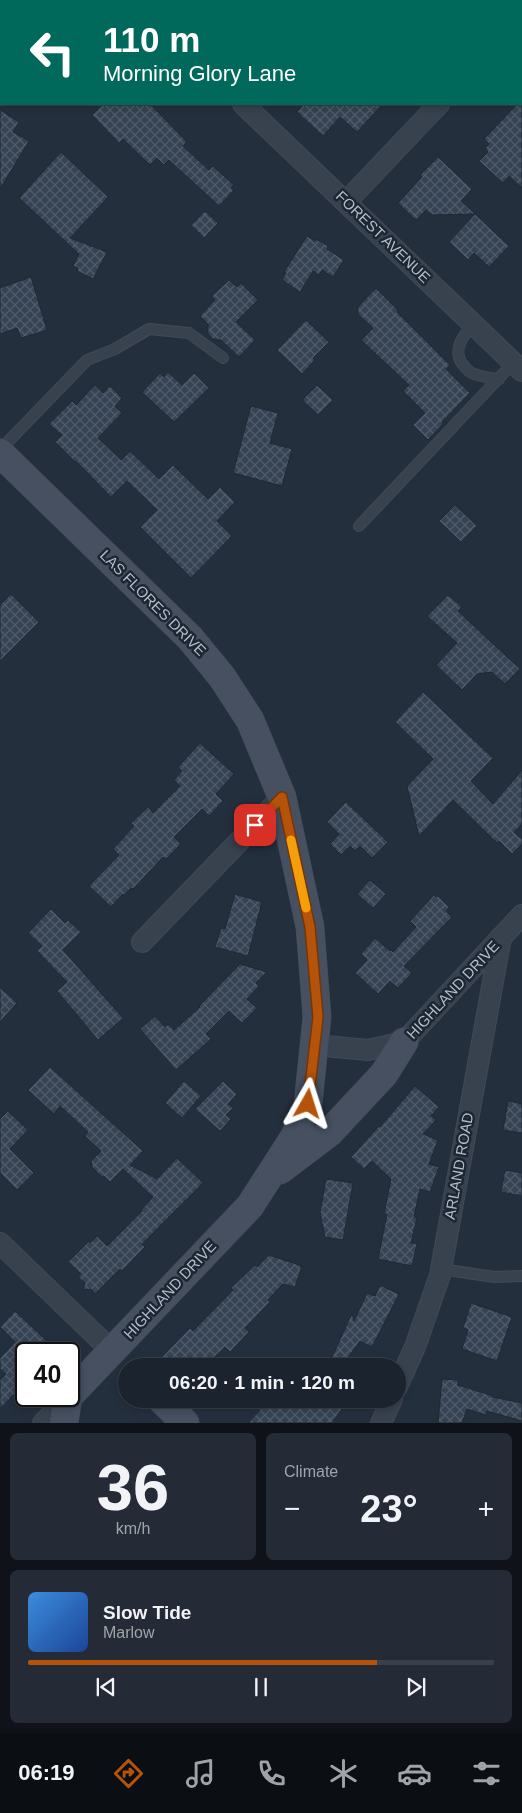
<!DOCTYPE html>
<html lang="en">
<head>
<meta charset="utf-8">
<style>
  body { margin:0; font-family:Helvetica,sans-serif; background:#242b36; color:#f1f3f6; height:100vh; display:flex; flex-direction:column; font-size:19px; white-space:nowrap }
  * { box-sizing:border-box; margin:0 }
  p { font-size:16px; color:#a0a4aa }
  .icon { flex:none; width:28px; height:28px; fill:none; stroke:currentColor; stroke-width:2; stroke-linecap:round; stroke-linejoin:round }
  .map { position:relative; height:1423px; overflow:hidden }
  .details { display:flex; flex-direction:column; gap:10px; padding:10px; background:#0f1319; flex:1 }
  .details>* { flex:none }
  .banner { position:absolute; left:0px; top:0px; width:522px; height:105px; box-shadow:0 2px 8px #0003,0 0 0 1px #39404a; background:#00695c; color:#fff; overflow:hidden }
  .speed { position:absolute; left:15px; top:1342px; display:flex; gap:10px; font-size:25px; font-weight:700; text-align:center }
  .speed>* { display:grid; place-content:center; width:65px; height:65px; border-radius:50%; background:#1b232e; box-shadow:0 2px 8px #0003,0 0 0 1px #39404a; line-height:1 }
  .speed .limit { border:2px solid #111; border-radius:8px; background:#fff; color:#111 }
  .pin { position:absolute; display:grid; place-items:center; width:42px; height:42px; color:#fff; margin:-21px; border-radius:10px; box-shadow:0 2px 8px #0006 }
  .me { position:absolute; width:55px; margin:-28px; rotate:6deg; stroke-linejoin:round; filter:drop-shadow(0 0 4px #0008) }
  .turn { display:flex; align-items:center; gap:18px; height:105px; padding:0 20px; font-size:22px }
  .turn .icon { width:65px; height:65px; stroke-width:2.5 }
  .turn b { display:block; font-size:35px; line-height:42px }
  .big { font-size:38px; font-weight:700; line-height:1.1 }
  .details .card { flex:1; display:flex; flex-direction:column; justify-content:center; gap:8px; min-width:0; padding:0 18px; border-radius:8px; background:#242b36 }
  .details .dial { align-items:center; gap:0 }
  .dial b { font-size:65px; line-height:1 }
  .song { display:flex; align-items:center; gap:15px }
  .cover { width:60px; height:60px; border-radius:8px; background:linear-gradient(135deg,hsl(210 70% 55%),hsl(220 70% 35%)) }
  .played { height:5px; border-radius:2px; background:linear-gradient(90deg,#b45309 75%,#39404a 75%) }
  .keys { display:flex; justify-content:space-around; direction:ltr }
  .heat { display:flex; justify-content:space-between; align-items:center; font-size:28px; direction:ltr }
  .details .tiles { flex:1; display:grid; gap:10px; grid-template-columns:1fr 1fr }
  .card:last-child { grid-column:span 2 }
  .trip { position:absolute; left:118px; top:1358px; width:288px; height:50px; border-radius:25px; background:#1b232e; box-shadow:0 2px 8px #0003,0 0 0 1px #39404a; font-weight:700; line-height:50px; text-align:center }
  .dock { display:flex; height:80px; justify-content:space-around; align-items:center; background:#0b0e12; color:#a0a4aa }
  .dock .icon { width:35px; height:35px }
  .dock .selected { color:#b45309 }
  .dock b { font-size:22px; color:#f1f3f6 }
  .map>svg:first-child { display:block }
  .building { fill:url(#building-cross-hatch); stroke:#1f2835 }
  .lines { fill:none; stroke-linecap:round; stroke-linejoin:round }
  .lane-casing { stroke:#414a57; stroke-width:12 }
  .street-casing { stroke:#414a57; stroke-width:22 }
  .secondary-casing { stroke:#414a57; stroke-width:29 }
  .lane { stroke:#38414e; stroke-width:10 }
  .street { stroke:#38414e; stroke-width:20 }
  .secondary { stroke:#465061; stroke-width:28 }
  .route-casing { stroke:#753606; stroke-width:12 }
  .route { stroke:#b45309; stroke-width:9 }
  .slow { stroke:#f59e0b; stroke-width:9 }
  .labels { text-anchor:middle; stroke-width:5; stroke-linejoin:round; paint-order:stroke }
  .street-label { font-size:15px; fill:#b4bcc9; stroke:#1d2633 }
</style>
</head>
<body>
<div class="map">
<svg width="522" height="1423" viewBox="0 0 522 1423">
  <defs>
    <pattern id="building-cross-hatch" width="8" height="8" patternUnits="userSpaceOnUse" patternTransform="scale(1.25)"><rect width="8" height="8" fill="#364354"/><path d="M0 0l8 8M0 8l8-8" fill="none" stroke="#515c6b"/></pattern>
  </defs>
  <rect width="100%" height="100%" fill="#242f3e"/>
  <g class="building">
    <polygon points="522,98 522,188 509,176 503,183 479,161 488,152 485,148 489,144 484,139 517,104 521,104"/>
    <polygon points="103,104 150,104 187,142 183,146 209,170 213,166 234,185 231,188 234,190 219,206 169,160 164,165 157,158 150,165 123,139 119,143 92,115"/>
    <polygon points="304,104 383,104 357,132 340,117 323,136 297,112"/>
    <polygon points="0,110 19,122 13,132 29,141 0,189"/>
    <polygon points="61,152 108,197 70,238 107,252 93,279 77,271 78,268 73,266 79,254 19,198"/>
    <polygon points="438,157 472,189 461,201 475,214 432,215 426,210 416,220 398,203 422,177 420,175"/>
    <polygon points="205,211 218,223 204,238 191,225"/>
    <polygon points="475,214 509,246 489,267 474,253 468,260 449,242"/>
    <polygon points="307,236 315,241 316,239 328,246 327,249 344,260 333,277 322,270 319,275 313,271 300,292 282,280 286,273 284,272"/>
    <polygon points="31,277 47,330 21,338 17,328 0,334 0,288"/>
    <polygon points="229,280 237,287 241,283 258,300 236,322 255,340 239,357 221,340 213,339 208,334 208,324 200,316 215,300 212,296"/>
    <polygon points="376,288 398,310 397,312 450,365 446,369 470,393 442,422 443,424 428,440 413,425 425,413 403,391 409,385 361,340 373,328 358,314 358,307"/>
    <polygon points="306,320 329,342 313,358 315,360 302,374 277,350"/>
    <polygon points="168,372 182,385 194,373 209,388 174,422 142,392 160,373 164,377"/>
    <polygon points="95,385 103,393 110,386 122,398 115,406 122,413 98,438 121,460 130,451 159,479 173,465 208,499 220,487 235,502 217,521 232,536 191,578 140,527 157,510 127,481 111,497 76,461 75,462 55,442 62,435 49,424 72,401 76,405"/>
    <polygon points="317,385 333,400 318,415 302,400"/>
    <polygon points="251,406 278,413 270,443 292,449 282,486 233,473"/>
    <polygon points="455,505 477,526 461,542 439,521"/>
    <polygon points="11,594 39,622 0,661 0,605"/>
    <polygon points="448,595 462,607 458,611 520,669 505,684 492,672 477,674 462,690 436,665 457,643 427,616"/>
    <polygon points="423,692 493,758 471,781 493,804 522,770 522,824 514,832 522,839 522,844 512,854 499,841 497,843 453,800 419,836 407,786 433,759 395,722"/>
    <polygon points="200,743 234,774 216,794 223,801 209,816 202,809 174,837 181,844 166,859 163,857 133,889 131,888 124,895 123,894 111,907 89,886 119,855 113,849 134,826 131,823 148,807 153,813 180,786 174,780 182,771 178,767"/>
    <polygon points="346,802 388,842 372,858 360,846 355,851 350,846 341,855 330,844 339,834 327,822"/>
    <polygon points="370,880 386,894 373,908 357,894"/>
    <polygon points="235,894 262,902 248,956 215,947 221,928 225,929"/>
    <polygon points="434,895 436,897 438,896 449,907 446,911 452,917 404,966 412,973 398,988 390,981 378,994 355,973 367,960 361,954 375,938 390,951 391,950 393,952 416,927 410,921"/>
    <polygon points="51,909 65,923 68,920 81,932 63,950 123,1018 98,1040 57,991 67,982 37,951 42,946 28,933"/>
    <polygon points="240,964 267,972 256,983 259,986 247,999 257,1008 242,1023 229,1011 206,1034 211,1039 176,1070 140,1029 155,1016 165,1027 168,1024 174,1030 200,1007 199,1006"/>
    <polygon points="0,987 17,1003 0,1022"/>
    <polygon points="50,1067 143,1151 130,1165 157,1179 177,1158 203,1183 142,1244 145,1247 122,1271 120,1269 95,1294 91,1289 83,1290 85,1283 78,1277 81,1274 68,1262 89,1241 90,1243 97,1236 107,1246 142,1211 141,1210 153,1197 123,1169 110,1182 104,1176 102,1177 92,1167 91,1161 101,1151 85,1136 88,1132 60,1106 54,1114 28,1090"/>
    <polygon points="184,1081 201,1096 182,1118 165,1103"/>
    <polygon points="223,1081 237,1094 228,1104 233,1108 226,1115 231,1119 220,1131 195,1109"/>
    <polygon points="415,1086 439,1107 431,1116 436,1120 423,1134 438,1140 429,1164 439,1167 430,1192 420,1189 414,1217 417,1218 411,1243 417,1244 412,1266 378,1259 387,1214 384,1214 391,1179 372,1161 364,1169 351,1157 379,1126 380,1127"/>
    <polygon points="508,1101 522,1104 522,1133 503,1130"/>
    <polygon points="8,1111 28,1130 10,1149 34,1173 17,1190 0,1173 0,1119"/>
    <polygon points="505,1170 522,1173 522,1196 501,1192"/>
    <polygon points="326,1179 353,1183 343,1240 325,1237 320,1213"/>
    <polygon points="269,1255 302,1266 295,1287 283,1284 268,1300 270,1302 245,1328 249,1332 230,1352 225,1347 205,1366 198,1366 190,1358 182,1366 153,1366 190,1328 193,1331 233,1290 231,1288 255,1265 257,1267"/>
    <polygon points="380,1285 399,1294 372,1347 360,1341 342,1366 328,1366 352,1313 354,1321 367,1293 375,1296"/>
    <polygon points="471,1303 512,1317 497,1361 462,1349 468,1330 463,1328"/>
    <polygon points="15,1311 61,1354 26,1354 26,1382 0,1409 0,1380 6,1374 0,1369 0,1358 15,1342 0,1327"/>
    <polygon points="442,1379 458,1380 458,1385 493,1396 492,1397 522,1403 522,1421 487,1411 486,1415 467,1409 462,1423 438,1423"/>
    <polygon points="270,1399 349,1399 332,1423 248,1423 260,1410 260,1407"/>
  </g>
  <g class="lines">
    <defs>
      <g id="lane">
        <path d="M473 324C464 335 453 348 461 362 464 366 467 371 472 373 480 377 490 378 499 379"/>
        <polyline points="0,450 87,360 115,349 149,329 189,333 223,358"/>
        <polyline points="359,526 513,363"/>
        <polyline points="441,1269 494,1277 522,1276"/>
      </g>
      <g id="street">
        <polyline points="134,0 136,1"/>
        <polyline points="205,1 207,0"/>
        <polyline points="521,18 522,17"/>
        <polyline points="243,104 522,371"/>
        <polyline points="346,202 439,104"/>
        <polyline points="142,942 282,797"/>
        <polyline points="315,1045 368,1050 404,1042 522,915"/>
        <polyline points="0,1243 112,1351"/>
        <polyline points="396,1389 415,1347 440,1275 501,937"/>
        <polyline points="43,1423 68,1397"/>
        <polyline points="381,1423 392,1399"/>
      </g>
      <g id="secondary">
        <polyline points="0,453 190,638 222,677 250,720 282,797 310,927 317,1017 308,1104 295,1136 250,1206 68,1397 64,1423"/>
        <polyline points="280,1170 329,1133 384,1074 404,1042"/>
        <polyline points="161,1399 185,1423"/>
      </g>
    </defs>
    <use href="#lane" class="lane-casing"/>
    <use href="#street" class="street-casing"/>
    <use href="#secondary" class="secondary-casing"/>
    <use href="#lane" class="lane"/>
    <use href="#street" class="street"/>
    <use href="#secondary" class="secondary"/>
  </g>
  <g class="lines">
    <defs>
      <polyline id="route" points="255,825 282,797 310,927 318,1017 308,1104"/>
    </defs>
    <use href="#route" class="route-casing"/>
    <use href="#route" class="route"/>
    <polyline class="slow" points="291,840 306,908"/>
  </g>
  <g class="labels">
    <g class="street-label">
      <text transform="translate(383 237) rotate(44)" y="5">FOREST AVENUE</text>
      <text transform="translate(153 603) rotate(45)" y="5">LAS FLORES DRIVE</text>
      <text transform="translate(453 990) rotate(-47)" y="5">HIGHLAND DRIVE</text>
      <text transform="translate(459 1166) rotate(-80)" y="5">ARLAND ROAD</text>
      <text transform="translate(170 1290) rotate(-47)" y="5">HIGHLAND DRIVE</text>
    </g>
  </g>
</svg>
<div class="speed"><div class="limit">40</div></div>
<div class="pin" style="left:255px;top:825px;background:#d93025"><svg class="icon" aria-label="arrive" viewBox="0 0 24 24"><path d="M6 21V4h12l-3 4 3 4H6"/></svg></div>
<svg class="me" style="left:308px;top:1104px" viewBox="-20 -20 40 40"><path d="M0-17L14 15 0 8-14 15z" fill="#b45309" stroke="#fff" stroke-width="4"/></svg>
<div class="trip">06:20 · 1 min · 120 m</div>
<div class="banner">
<div class="turn"><svg class="icon" aria-label="left" viewBox="0 0 24 24"><path d="M17 20v-9H6M10 6l-5 5 5 5"/></svg><div><b>110 m</b>Morning Glory Lane</div></div>
</div>
</div>
<section class="details">
<div class="tiles">
<div class="card dial"><b>36</b><p>km/h</p></div>
<div class="card"><p>Climate</p>
<div class="heat"><a>−</a><b class="big">23°</b><a>+</a></div>
</div>
<div class="card">
<div class="song"><i class="cover"></i><div><b>Slow Tide</b><p>Marlow</p></div></div>
<div class="played"></div>
<div class="keys"><svg class="icon" aria-label="previous" viewBox="0 0 24 24"><path d="M18 5L8 12l10 7zM5 5v14"/></svg><svg class="icon" aria-label="pause" viewBox="0 0 24 24"><path d="M8 5v14M16 5v14"/></svg><svg class="icon" aria-label="next" viewBox="0 0 24 24"><path d="M6 5l10 7-10 7zM19 5v14"/></svg></div>
</div>
</div>
</section>
<nav class="dock">
<b>06:19</b>
<svg class="icon selected" aria-label="directions" viewBox="0 0 24 24"><path d="M12 3l9 9-9 9-9-9zM9 14v-3h6M13 9l2 2-2 2"/></svg>
<svg class="icon" aria-label="music" viewBox="0 0 24 24"><path d="M9 18V5l10-2v13"/><circle cx="6" cy="18" r="3"/><circle cx="16" cy="16" r="3"/></svg>
<svg class="icon" aria-label="phone" viewBox="0 0 24 24"><path d="M5 4h4l2 5-3 2q2 4 5 5l2-3 5 2v4C11 20 4 13 5 4z"/></svg>
<svg class="icon" aria-label="climate" viewBox="0 0 24 24"><path d="M12 3v18M4 7l16 10M4 17L20 7"/></svg>
<svg class="icon" aria-label="car" viewBox="0 0 24 24"><path d="M5 17H2v-5l4-1 3-4h7l3 4 3 1v5h-3M9 17h6M6 11h13"/><circle cx="7" cy="17" r="2"/><circle cx="17" cy="17" r="2"/></svg>
<svg class="icon" aria-label="filters" viewBox="0 0 24 24"><path d="M4 7h16M4 17h16"/><circle cx="9" cy="7" r="2"/><circle cx="15" cy="17" r="2"/></svg>
</nav>
</body>
</html>
